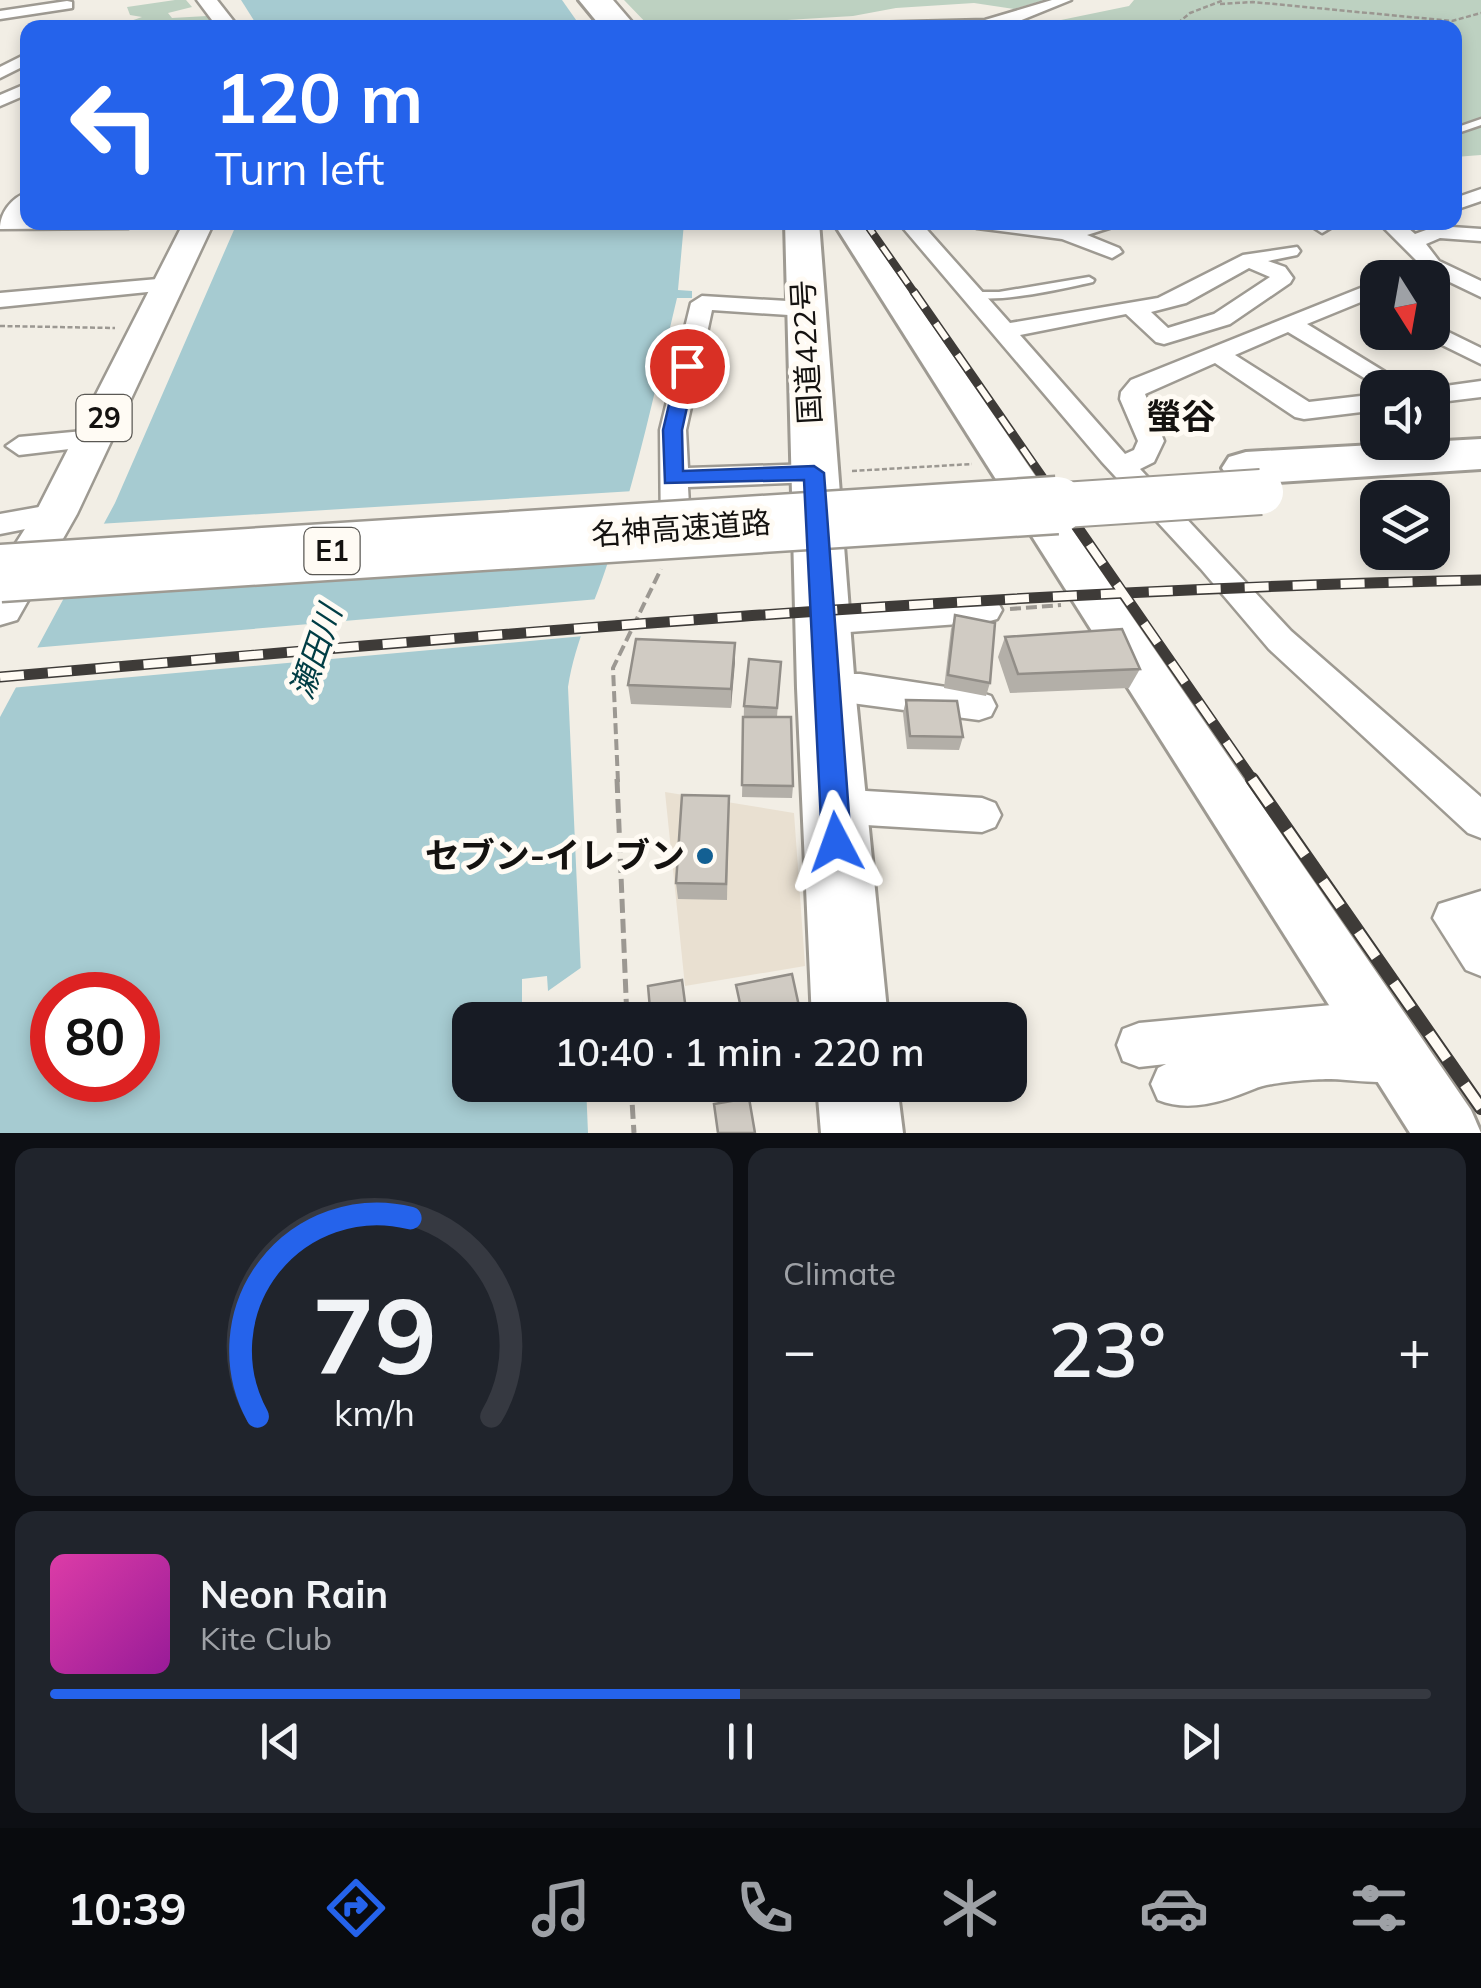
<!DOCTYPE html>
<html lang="en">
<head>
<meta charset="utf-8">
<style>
  body { margin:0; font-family:Mulish,"Noto Sans JP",sans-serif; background:#20242c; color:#f1f3f6; height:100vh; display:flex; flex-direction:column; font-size:38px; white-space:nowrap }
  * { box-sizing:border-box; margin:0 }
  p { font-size:32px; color:#9ea1a6 }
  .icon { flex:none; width:55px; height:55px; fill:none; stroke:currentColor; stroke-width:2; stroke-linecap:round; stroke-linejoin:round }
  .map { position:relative; height:1133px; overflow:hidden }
  .details { display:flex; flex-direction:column; gap:15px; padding:15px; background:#0d0f14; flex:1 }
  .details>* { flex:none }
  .hud { position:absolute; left:20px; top:20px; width:1442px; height:210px; border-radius:20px; box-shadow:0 5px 15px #0003; background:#2563eb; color:#fff; overflow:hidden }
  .needle { width:65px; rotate:169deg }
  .tools { position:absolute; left:1360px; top:260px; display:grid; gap:20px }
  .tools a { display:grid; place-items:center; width:90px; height:90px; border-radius:20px; background:#171b24; box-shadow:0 5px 15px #0003; font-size:50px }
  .speed { position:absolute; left:30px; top:972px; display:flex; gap:20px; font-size:50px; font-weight:700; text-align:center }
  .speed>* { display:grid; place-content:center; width:130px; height:130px; border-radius:50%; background:#171b24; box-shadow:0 5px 15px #0003; line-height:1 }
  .speed .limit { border:15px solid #d22; background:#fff; color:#111 }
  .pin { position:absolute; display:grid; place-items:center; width:85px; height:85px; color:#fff; margin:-42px; border:5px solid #fff; border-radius:50%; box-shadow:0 2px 10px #0007 }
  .me { position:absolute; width:110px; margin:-55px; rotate:356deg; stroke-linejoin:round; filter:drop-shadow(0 0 8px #0008) }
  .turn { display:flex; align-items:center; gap:35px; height:210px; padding:0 30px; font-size:45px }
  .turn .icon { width:130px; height:130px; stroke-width:2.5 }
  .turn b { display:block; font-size:70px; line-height:85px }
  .big { font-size:75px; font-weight:600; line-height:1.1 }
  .details .tile { flex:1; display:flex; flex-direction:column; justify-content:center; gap:15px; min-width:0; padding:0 35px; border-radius:20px; background:#20242c }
  .details .dial { align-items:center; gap:0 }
  .dial svg { height:260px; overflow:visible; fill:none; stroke:#363941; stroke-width:7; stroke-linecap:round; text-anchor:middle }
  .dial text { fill:#f1f3f6; stroke:none }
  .song { display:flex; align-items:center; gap:30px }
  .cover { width:120px; height:120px; border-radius:15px; background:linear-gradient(135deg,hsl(320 70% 55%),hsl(300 70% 35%)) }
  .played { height:10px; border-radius:5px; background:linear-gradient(90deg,#2563eb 50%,#363941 50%) }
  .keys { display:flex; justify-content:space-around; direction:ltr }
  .heat { display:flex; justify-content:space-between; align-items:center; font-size:55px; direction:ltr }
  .details .tiles { flex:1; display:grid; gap:15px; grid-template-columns:1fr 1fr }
  .tile:last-child { grid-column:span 2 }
  .trip { position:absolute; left:452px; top:1002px; width:575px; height:100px; border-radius:20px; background:#171b24; box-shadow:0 5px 15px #0003; font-weight:600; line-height:100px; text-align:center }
  .tabs { display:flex; height:160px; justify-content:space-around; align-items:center; background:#090b0e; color:#9ea1a6 }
  .tabs .icon { width:70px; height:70px }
  .tabs .current { color:#2563eb }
  .tabs b { font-size:45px; color:#f1f3f6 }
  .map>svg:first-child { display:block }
  .built { fill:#e9e0d1 }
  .green { fill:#bdd1c1 }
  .water { fill:#a6cbd1; fill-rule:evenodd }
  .pier { fill:#f2eee5 }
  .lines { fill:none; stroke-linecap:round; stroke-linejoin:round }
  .lane-casing { stroke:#9e9a92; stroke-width:5 }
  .street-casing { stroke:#9e9a92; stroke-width:5 }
  .secondary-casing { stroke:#9e9a92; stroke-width:6 }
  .primary-casing { stroke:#9e9a92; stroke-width:5 }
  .highway-casing { stroke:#9e9a92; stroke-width:6 }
  .path-far2 { stroke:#9c9892; stroke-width:2.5; stroke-dasharray:5 2.5; stroke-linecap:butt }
  .path-far1 { stroke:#9c9892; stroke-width:4; stroke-dasharray:11 5; stroke-linecap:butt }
  .path { stroke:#9c9892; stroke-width:5; stroke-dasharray:14 6; stroke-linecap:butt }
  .lane { fill:#fff; fill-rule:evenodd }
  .street { fill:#fff; fill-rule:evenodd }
  .secondary { fill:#fff; fill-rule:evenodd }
  .primary { fill:#fff; fill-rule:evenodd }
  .highway { fill:#fff; fill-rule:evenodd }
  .rail-far3-casing { stroke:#3e3b38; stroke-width:8 }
  .rail-far2-casing { stroke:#3e3b38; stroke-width:9 }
  .rail-far1-casing { stroke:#3e3b38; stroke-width:11 }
  .rail-casing { stroke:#3e3b38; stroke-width:14 }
  .rail-far3 { stroke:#fffbf4; stroke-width:5; stroke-dasharray:15; stroke-linecap:butt }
  .rail-far2 { stroke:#fffbf4; stroke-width:6; stroke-dasharray:19; stroke-linecap:butt }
  .rail-far1 { stroke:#fffbf4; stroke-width:8; stroke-dasharray:24; stroke-linecap:butt }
  .rail { stroke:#fffbf4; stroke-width:10; stroke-dasharray:31; stroke-linecap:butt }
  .highway-bridge-far1-casing { stroke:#9e9a92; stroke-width:48; stroke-linecap:butt }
  .highway-bridge-casing { stroke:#9e9a92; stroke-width:61; stroke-linecap:butt }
  .highway-bridge-far1 { stroke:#fff; stroke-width:44 }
  .highway-bridge { stroke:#fff; stroke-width:56 }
  .wall { fill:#b3afa8 }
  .shaded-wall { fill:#928e88 }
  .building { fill:#d0cbc3; stroke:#928e88; stroke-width:2.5 }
  .route { fill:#2563eb; stroke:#184099; stroke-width:2.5 }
  .poi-dot { fill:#136093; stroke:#fffbf4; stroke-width:4 }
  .labels { text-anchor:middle; stroke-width:10; stroke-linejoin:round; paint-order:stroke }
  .shield { fill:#fffbf4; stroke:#5a5854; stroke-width:2.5 }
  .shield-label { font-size:28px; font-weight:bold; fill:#141210 }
  .street-label { font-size:30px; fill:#141210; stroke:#fffbf4 }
  .water-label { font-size:32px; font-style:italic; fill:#003d44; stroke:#fffbf4 }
  .quarter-label { font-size:35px; font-weight:bold; fill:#141210; stroke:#fffbf4 }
  .near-poi-label { font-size:35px; font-weight:bold; fill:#141210; stroke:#fffbf4; text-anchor:end }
</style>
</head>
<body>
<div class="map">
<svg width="1481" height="1133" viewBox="0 0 1481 1133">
  <rect width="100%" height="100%" fill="#f2eee5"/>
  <polygon class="built" points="665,792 794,813 805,966 685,986"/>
  <g class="green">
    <polygon points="175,0 186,0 192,7 168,13 172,18 207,16 217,27 126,28 122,24 142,17 130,15 127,7"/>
    <polygon points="624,0 1044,0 1014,9 974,3 896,8 853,16 651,28"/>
    <polygon points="1134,0 1481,0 1481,155 1455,157 1455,28 1052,28 1061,20 1129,6"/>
  </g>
  <g class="water">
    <polygon points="241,0 562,0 581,27 258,27"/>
    <path d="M237 223H684L678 290 692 291V298H677C656 386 637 475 608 562 594 606 576 638 568 687L583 1020H470V1085H586L588 1133H0V717L115 503ZM52 995H138V1080H52Z"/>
  </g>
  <g class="pier">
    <polygon points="634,491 616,553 63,589 98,524"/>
    <polygon points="599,599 584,636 10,688 32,648"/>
    <polygon points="582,967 583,1020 522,1020 522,979 547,976 548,991"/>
  </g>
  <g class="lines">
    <defs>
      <g id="lane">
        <polygon points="1481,119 1481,125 1455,134 1455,128"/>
        <path d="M1089 277 1094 280 1093 282C1066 288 988 306 967 295L972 292H999Z"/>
      </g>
      <g id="street">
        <polygon points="599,0 613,0 637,28 622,28"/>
        <polygon points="1052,0 1071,0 1014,23 989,28 825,28 832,24 985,20"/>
        <polygon points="67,1 72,2 72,8 0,19 0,11"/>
        <polygon points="83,24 118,28 76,28"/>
        <polygon points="765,24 809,24 816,28 758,28"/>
        <polygon points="28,53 28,64 0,78 0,67"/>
        <polygon points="28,83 28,94 0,106 0,95"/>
        <polygon points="1481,189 1481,201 1455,210 1455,198"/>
        <path d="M28 192 23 217H28V222H138L128 228 0 229C0 214 10 198 28 192Z"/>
        <path d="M898 222H920L1010 323 1158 298 1243 255 1297 247 1300 251 1297 255 1268 261 1285 267 1293 278 1290 283 1230 324 1164 344 1156 342 1126 314 1020 335 1125 454 1134 450 1138 441 1120 399 1121 392 1131 380 1378 281V295L1307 324 1411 388H1381L1288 332 1235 355 1309 402 1378 394V410L1304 419 1295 417 1215 363 1145 394 1164 441 1154 462 1140 469 1291 631 1481 797V838L1468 833 1269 649 1201 569 1102 462ZM1249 268 1270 277 1214 314 1168 328 1151 312 1186 303Z"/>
        <polygon points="967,222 1025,222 1066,228 1090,222 1128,222 1087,235 1119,248 1122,252 1112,258 1062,239 977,228"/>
        <polygon points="1305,222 1329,222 1332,227 1322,233"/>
        <polygon points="1378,222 1401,222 1415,234 1437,226 1481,229 1481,241 1440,238 1426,244 1439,261 1481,281 1481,297 1431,273 1420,278 1390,278 1419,263"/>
        <polygon points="169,278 177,279 180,284 177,289 0,307 0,293"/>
        <polygon points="702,296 804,302 815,309 804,316 712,310 686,430 688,468 814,464 824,467 828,473 824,479 814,482 688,487 691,541 686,548 676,552 666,548 661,541 660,430 691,303"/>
        <polygon points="1432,324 1481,348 1481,364 1424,336 1422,332 1432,332"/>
        <polygon points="1481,381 1481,397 1432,403 1431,388"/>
        <polygon points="94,430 107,439 103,445 19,455 6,446 19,437"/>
        <polygon points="56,504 66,507 70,514 66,521 0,534 0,514"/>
        <polygon points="986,598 997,601 1002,610 997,619 986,622 822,634 811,631 806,622 811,613 822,610"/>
        <polygon points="826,674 860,674 979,692 991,696 996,706 991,716 979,720 814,698 809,688 814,678"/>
        <polygon points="833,789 982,798 995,803 1001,815 995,827 982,832 833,823 820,818 814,806 820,794"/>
        <polygon points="1481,891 1481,976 1466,970 1433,918 1439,904"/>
        <path d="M1375 1001 1390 1008 1397 1023 1390 1038 1399 1037 1415 1043 1421 1059 1415 1075C1385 1087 1362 1080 1331 1079 1314 1079 1269 1082 1254 1089 1225 1101 1189 1113 1158 1100L1151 1084 1158 1068 1166 1064 1139 1067 1123 1061 1117 1045 1123 1029 1139 1023Z"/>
      </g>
      <polygon id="secondary" points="833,222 861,222 1471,1110 1481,1133 1410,1133"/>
      <g id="primary">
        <polygon points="197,0 217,0 239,28 218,28"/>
        <polygon points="184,222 214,222 77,514 17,620 0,625 0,568 37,510"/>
      </g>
      <g id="highway">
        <polygon points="579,0 604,0 628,28 602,28"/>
        <polygon points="785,222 819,222 855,688 888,1020 812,1020 797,688"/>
        <polygon points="1481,439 1481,469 1246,484 1229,479 1222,468 1229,457 1246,452"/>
        <polygon points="817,1085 897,1085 903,1133 821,1133"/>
      </g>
    </defs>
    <use href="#lane" class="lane-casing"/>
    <use href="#street" class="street-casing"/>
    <use href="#secondary" class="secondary-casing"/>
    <use href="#primary" class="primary-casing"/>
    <use href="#highway" class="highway-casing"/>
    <g class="path-far2">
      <polyline points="1220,4 1253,2 1452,21 1481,13"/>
      <polyline points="1172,28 1190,13 1224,0"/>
      <polyline points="0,326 115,328"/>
      <polyline points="852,471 972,464"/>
    </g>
    <g class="path-far1">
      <polyline points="1010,609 1061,605"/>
      <polyline points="618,782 613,668 661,569"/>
    </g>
    <g class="path">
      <polyline points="617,779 627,1020"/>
      <polyline points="631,1085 634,1133"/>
    </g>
    <use href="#lane" class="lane"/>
    <use href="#street" class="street"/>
    <use href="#secondary" class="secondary"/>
    <use href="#primary" class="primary"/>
    <use href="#highway" class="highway"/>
    <defs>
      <polyline id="rail-far3" points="865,222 916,295"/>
      <polyline id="rail-far2" points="914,292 1064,508"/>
      <g id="rail-far1">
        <polyline points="1062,505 1254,782"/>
        <path d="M0 677C493 634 986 591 1481 580"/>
      </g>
      <polyline id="rail" points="1252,779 1481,1108"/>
    </defs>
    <use href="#rail-far3" class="rail-far3-casing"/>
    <use href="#rail-far2" class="rail-far2-casing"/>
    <use href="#rail-far1" class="rail-far1-casing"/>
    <use href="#rail" class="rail-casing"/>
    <use href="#rail-far3" class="rail-far3"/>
    <use href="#rail-far2" class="rail-far2"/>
    <use href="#rail-far1" class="rail-far1"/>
    <use href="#rail" class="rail"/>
    <defs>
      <polyline id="highway-bridge-far1" points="1018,508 1261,492"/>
      <polyline id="highway-bridge" points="0,573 1057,505"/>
    </defs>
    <use href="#highway-bridge-far1" class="highway-bridge-far1-casing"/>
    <use href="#highway-bridge" class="highway-bridge-casing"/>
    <use href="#highway-bridge-far1" class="highway-bridge-far1"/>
    <use href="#highway-bridge" class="highway-bridge"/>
  </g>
  <g class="wall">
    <polygon points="955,615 990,683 986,696 944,688 951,629"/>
    <polygon points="1005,637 1140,669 1129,688 1010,693 998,657"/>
    <polygon points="735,643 731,708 631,704 628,685"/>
    <polygon points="781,662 777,717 793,786 792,798 742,797 744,706"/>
    <polygon points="906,700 963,737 959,750 907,749 903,713"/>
    <polygon points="729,796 727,900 678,899 676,883"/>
  </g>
  <polygon class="shaded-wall" points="735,643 735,663 731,708 731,689"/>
  <g class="building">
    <polygon points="955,615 995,623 990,683 948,675"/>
    <polygon points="1122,629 1140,669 1018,674 1005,637"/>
    <polygon points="636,639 735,643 731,689 628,685"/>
    <polygon points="749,659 781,662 777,708 744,706"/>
    <polygon points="906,700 957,701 963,737 910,736"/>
    <polygon points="743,717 791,717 793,786 742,785"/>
    <polygon points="682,795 729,796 726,884 676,883"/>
    <polygon points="792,974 802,1020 651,1020 648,986 682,980 687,1018 741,1008 736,985"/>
    <polygon points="749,1098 755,1133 718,1133 714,1104"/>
  </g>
  <polygon class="route" points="687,361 696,366 682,430 683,471 814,466 824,473 851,842 846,851 836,855 826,851 822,842 804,480 665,483 663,430 678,366"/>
  <circle class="poi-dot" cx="705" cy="856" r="10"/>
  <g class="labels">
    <g class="shield">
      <rect x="76.5" y="395" width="55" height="46" rx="8"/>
      <rect x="304.5" y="528" width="55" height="46" rx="8"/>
    </g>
    <g class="shield-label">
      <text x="104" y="428">29</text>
      <text x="332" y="561">E1</text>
    </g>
    <g class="street-label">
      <text transform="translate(807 352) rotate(-93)" y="10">国道422号</text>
      <text transform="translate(681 529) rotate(-4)" y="10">名神高速道路</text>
    </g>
    <g class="water-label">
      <text transform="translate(316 652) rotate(-71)" y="11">瀬田川</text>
    </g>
    <g class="quarter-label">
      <text x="1181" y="429">螢谷</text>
    </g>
    <g class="near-poi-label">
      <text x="685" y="868">セブン-イレブン</text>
    </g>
  </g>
</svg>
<div class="tools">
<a><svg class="needle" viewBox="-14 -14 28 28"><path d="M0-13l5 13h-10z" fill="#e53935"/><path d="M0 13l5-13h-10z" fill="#9ea1a6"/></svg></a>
<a><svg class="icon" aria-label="sound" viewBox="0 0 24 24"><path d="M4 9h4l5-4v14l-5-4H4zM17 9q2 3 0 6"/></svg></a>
<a><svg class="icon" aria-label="layers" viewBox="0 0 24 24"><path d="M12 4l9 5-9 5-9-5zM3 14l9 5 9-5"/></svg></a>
</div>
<div class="speed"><div class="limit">80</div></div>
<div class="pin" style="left:687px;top:366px;background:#d93025"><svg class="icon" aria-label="arrive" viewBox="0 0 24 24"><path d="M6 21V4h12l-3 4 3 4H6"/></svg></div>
<svg class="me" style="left:836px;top:842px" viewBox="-20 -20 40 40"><path d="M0-17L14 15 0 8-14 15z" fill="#2563eb" stroke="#fff" stroke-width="4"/></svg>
<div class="trip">10:40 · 1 min · 220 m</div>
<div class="hud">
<div class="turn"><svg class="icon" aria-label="left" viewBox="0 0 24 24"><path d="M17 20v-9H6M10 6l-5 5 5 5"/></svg><div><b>120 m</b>Turn left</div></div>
</div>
</div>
<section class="details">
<div class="tiles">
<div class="tile dial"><svg viewBox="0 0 100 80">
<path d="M14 69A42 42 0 1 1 86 69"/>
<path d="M14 69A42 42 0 0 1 61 8" stroke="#2563eb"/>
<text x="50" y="56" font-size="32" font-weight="700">79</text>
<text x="50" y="72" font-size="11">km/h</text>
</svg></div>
<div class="tile"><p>Climate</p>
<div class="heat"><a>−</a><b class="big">23°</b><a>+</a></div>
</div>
<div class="tile">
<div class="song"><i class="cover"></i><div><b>Neon Rain</b><p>Kite Club</p></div></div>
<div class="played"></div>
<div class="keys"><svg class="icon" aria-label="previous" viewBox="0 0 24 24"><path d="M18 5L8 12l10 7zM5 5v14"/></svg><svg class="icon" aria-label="pause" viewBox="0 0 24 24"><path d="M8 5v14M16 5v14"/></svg><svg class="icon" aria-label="next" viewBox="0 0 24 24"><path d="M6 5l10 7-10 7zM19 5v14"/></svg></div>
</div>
</div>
</section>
<nav class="tabs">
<b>10:39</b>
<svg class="icon current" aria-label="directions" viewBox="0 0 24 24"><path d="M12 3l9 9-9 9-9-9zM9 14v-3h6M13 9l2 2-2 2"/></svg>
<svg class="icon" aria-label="music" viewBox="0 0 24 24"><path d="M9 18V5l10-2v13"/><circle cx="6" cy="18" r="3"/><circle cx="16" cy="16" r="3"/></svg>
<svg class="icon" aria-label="phone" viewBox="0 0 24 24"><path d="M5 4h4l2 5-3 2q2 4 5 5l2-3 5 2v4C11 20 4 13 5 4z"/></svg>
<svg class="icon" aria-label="climate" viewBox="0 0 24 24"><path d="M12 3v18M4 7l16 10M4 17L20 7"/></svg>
<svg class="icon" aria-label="car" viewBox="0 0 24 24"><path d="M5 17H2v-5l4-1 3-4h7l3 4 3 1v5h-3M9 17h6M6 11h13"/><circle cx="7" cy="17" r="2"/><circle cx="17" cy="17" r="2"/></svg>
<svg class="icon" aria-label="filters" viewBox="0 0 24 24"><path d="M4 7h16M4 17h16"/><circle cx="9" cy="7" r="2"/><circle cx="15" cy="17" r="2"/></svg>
</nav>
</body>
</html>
